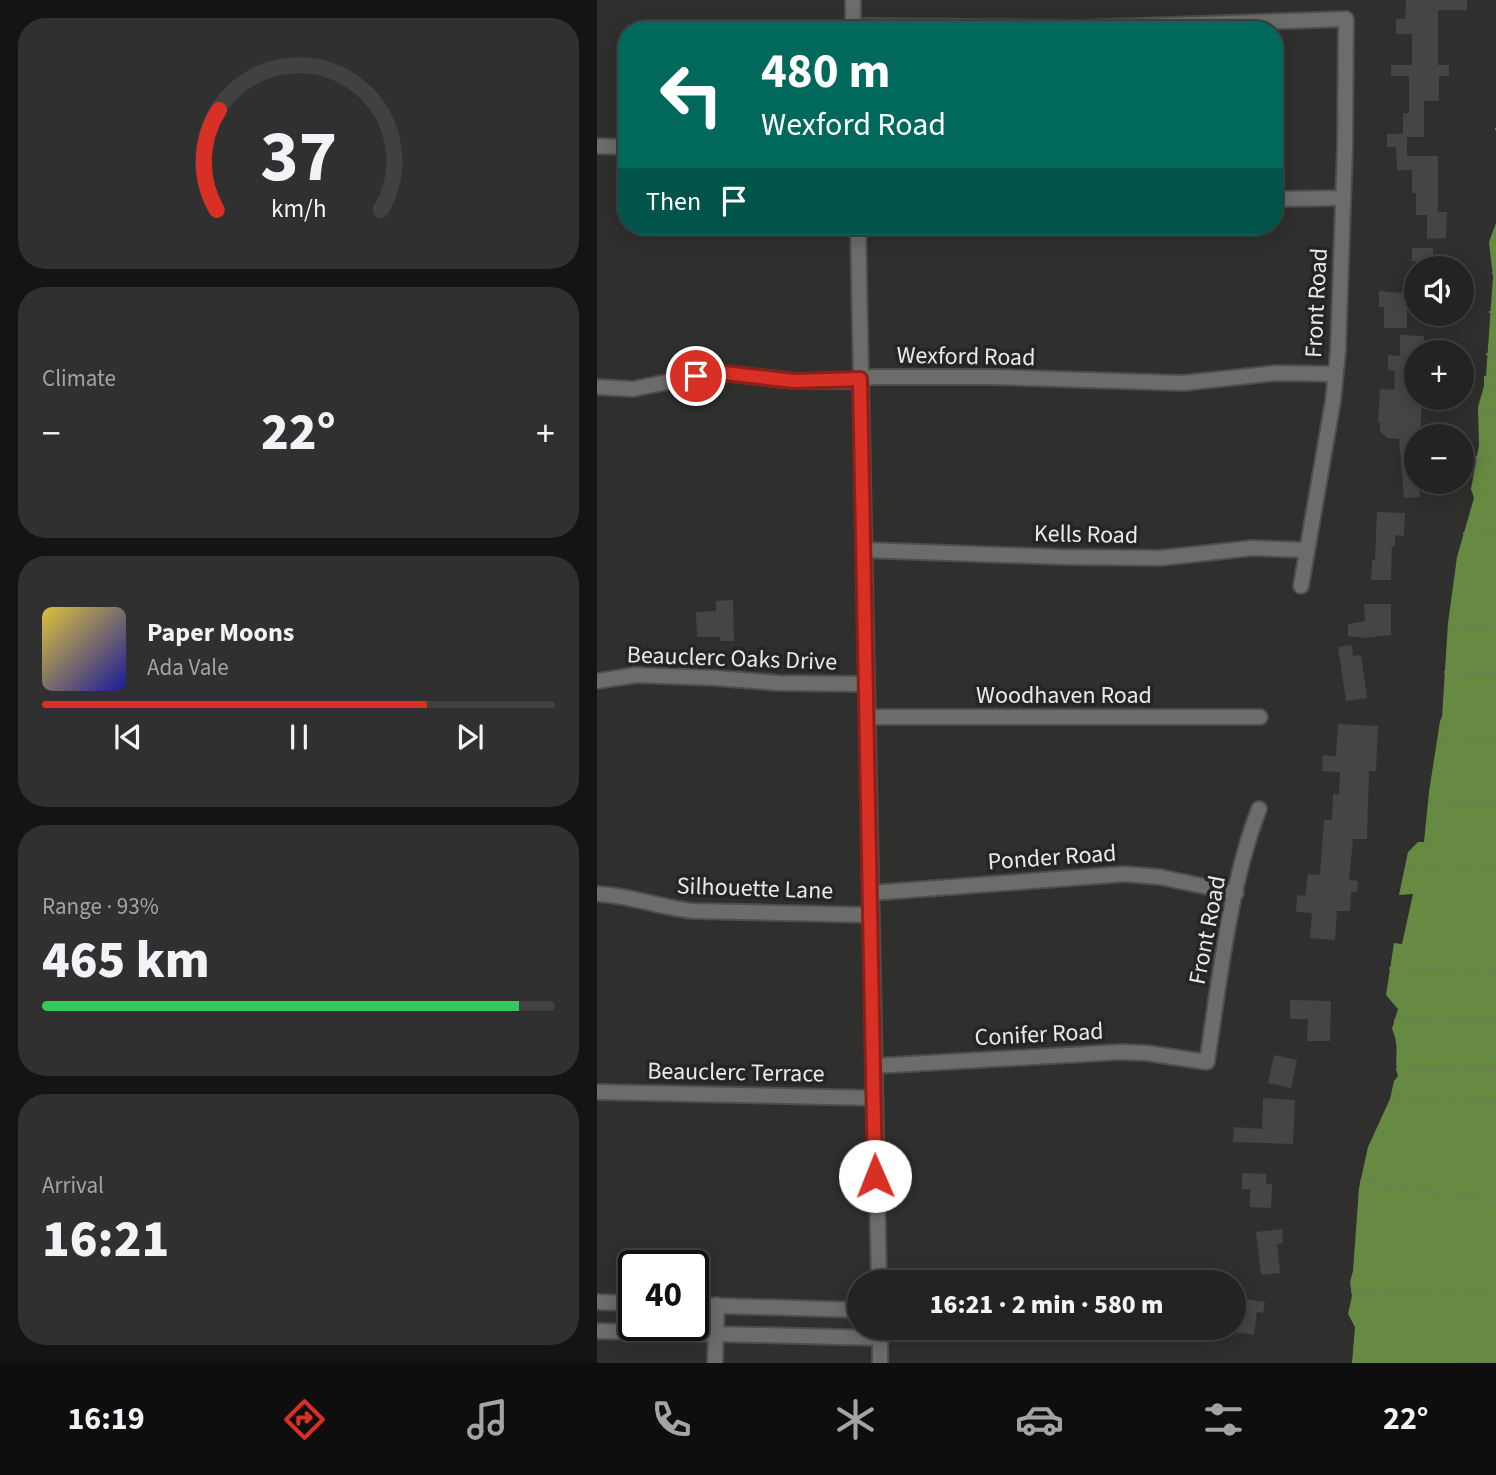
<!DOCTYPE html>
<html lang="en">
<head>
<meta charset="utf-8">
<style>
  body { margin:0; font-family:"Source Sans 3",sans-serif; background:#2f302f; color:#f1f3f6; height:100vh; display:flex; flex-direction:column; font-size:26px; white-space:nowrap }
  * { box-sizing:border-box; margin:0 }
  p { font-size:23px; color:#a3a4a5 }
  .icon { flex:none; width:38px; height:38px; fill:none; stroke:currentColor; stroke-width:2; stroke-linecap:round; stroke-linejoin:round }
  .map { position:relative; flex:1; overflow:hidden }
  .panel { display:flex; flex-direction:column; gap:18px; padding:18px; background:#131413; width:597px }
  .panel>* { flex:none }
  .hud { position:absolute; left:21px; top:21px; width:665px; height:214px; border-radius:28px; box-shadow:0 4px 18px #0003,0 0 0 2px #404140; background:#00695c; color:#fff; overflow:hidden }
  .controls { position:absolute; left:807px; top:256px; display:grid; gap:14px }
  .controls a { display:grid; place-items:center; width:70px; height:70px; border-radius:50%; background:#232422; box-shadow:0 4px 18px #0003,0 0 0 2px #404140; font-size:35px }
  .speed { position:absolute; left:21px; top:1250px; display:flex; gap:14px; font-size:35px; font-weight:700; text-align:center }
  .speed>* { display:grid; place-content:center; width:91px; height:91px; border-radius:50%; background:#232422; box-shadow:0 4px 18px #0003,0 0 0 2px #404140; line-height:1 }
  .speed .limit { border:4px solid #111; border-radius:10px; background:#fff; color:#111 }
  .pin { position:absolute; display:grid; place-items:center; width:60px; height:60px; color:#fff; margin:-30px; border:4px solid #fff; border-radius:50%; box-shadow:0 2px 7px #0007 }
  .me { position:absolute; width:77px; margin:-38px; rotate:359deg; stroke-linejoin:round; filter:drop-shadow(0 0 5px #0008) }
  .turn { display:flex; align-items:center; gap:24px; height:147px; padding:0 28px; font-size:32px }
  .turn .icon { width:91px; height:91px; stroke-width:2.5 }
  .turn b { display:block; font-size:49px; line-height:60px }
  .then { display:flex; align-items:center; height:66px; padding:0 28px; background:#0003; gap:14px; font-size:26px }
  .big { font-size:52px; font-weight:800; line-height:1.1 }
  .panel .card { flex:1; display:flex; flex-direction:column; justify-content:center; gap:10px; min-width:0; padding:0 24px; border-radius:28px; background:#2f302f }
  .panel .dial { align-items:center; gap:0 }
  .dial svg { height:182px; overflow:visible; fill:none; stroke:#404140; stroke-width:7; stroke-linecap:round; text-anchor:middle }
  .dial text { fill:#f1f3f6; stroke:none }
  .song { display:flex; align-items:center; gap:21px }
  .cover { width:84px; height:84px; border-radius:10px; background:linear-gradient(135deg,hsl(50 70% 55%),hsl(240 70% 35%)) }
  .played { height:7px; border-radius:4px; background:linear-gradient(90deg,#d93025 75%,#404140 75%) }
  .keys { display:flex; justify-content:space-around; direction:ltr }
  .heat { display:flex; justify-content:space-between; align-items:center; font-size:38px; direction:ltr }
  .charge { height:10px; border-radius:5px; background:linear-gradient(90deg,#34c759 93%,#404140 0) }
  .trip { position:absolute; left:250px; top:1270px; width:399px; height:70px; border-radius:35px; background:#232422; box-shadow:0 4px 18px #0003,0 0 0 2px #404140; font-weight:800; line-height:70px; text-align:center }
  .menu { display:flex; height:112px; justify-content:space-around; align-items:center; background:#0e0e0e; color:#a3a4a5 }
  .menu .icon { width:49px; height:49px }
  .menu .on { color:#d93025 }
  .menu b { font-size:32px; color:#f1f3f6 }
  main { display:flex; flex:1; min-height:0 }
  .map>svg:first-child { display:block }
  .water { fill:#678a42 }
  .building { fill:#444643 }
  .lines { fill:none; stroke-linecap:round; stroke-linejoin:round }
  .minor-casing { stroke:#4e4f4d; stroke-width:18 }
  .path { stroke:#737472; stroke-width:2; stroke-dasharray:2 5; stroke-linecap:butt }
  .minor { stroke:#6b6d6a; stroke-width:14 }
  .route-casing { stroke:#8d1f18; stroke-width:18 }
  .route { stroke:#d93025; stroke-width:12 }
  .labels { text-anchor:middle; stroke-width:7; stroke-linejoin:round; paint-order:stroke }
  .street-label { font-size:24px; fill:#e9eae8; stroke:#252623 }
</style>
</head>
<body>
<main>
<section class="panel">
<div class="card dial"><svg viewBox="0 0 100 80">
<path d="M14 69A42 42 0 1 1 86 69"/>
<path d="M14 69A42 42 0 0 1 15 25" stroke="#d93025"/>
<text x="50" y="56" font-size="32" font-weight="700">37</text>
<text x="50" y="72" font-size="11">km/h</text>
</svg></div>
<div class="card"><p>Climate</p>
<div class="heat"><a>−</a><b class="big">22°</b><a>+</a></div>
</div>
<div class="card">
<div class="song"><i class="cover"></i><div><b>Paper Moons</b><p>Ada Vale</p></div></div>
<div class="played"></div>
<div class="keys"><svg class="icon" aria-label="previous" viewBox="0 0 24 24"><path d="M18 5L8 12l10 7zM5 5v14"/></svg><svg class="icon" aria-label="pause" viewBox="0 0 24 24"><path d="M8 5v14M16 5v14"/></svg><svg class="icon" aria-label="next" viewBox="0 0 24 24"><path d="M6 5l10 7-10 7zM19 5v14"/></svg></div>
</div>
<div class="card"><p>Range · 93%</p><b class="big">465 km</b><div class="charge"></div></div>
<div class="card"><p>Arrival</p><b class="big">16:21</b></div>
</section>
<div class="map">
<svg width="900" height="1363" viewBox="0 0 900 1363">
  <rect width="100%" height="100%" fill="#2f302d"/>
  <path class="water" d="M899 223V1363H755L758 1327 751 1314 755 1296 753 1282 756 1271 762 1188 771 1147 793 1099 797 1081 801 1076C796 1059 804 1049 795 1029L801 1009 789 995 797 943 805 944 816 894 802 895 811 852 821 842H827L832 792 843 721 845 717 851 623 860 557 877 498 874 489 882 445 881 407 887 386V376H889L896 277 892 242Z"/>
  <g class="building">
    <polygon points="809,0 870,0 870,10 841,10 841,65 852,65 852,76 842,76 842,101 827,101 827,137 810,137 810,156 841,156 841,212 850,212 849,238 830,239 830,215 819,215 819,193 815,193 815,170 800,170 799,147 790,147 790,134 806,134 806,113 812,113 812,76 794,76 794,65 815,65 815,34 799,34 799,19 808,19"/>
    <polygon points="815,248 836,248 836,259 843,259 844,268 819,268 819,261 815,261"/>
    <polygon points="782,291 819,294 819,309 810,309 810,328 787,328 787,307 782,307"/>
    <polygon points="803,335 827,336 827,352 819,352 819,397 825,397 823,436 819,436 819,481 821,481 823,497 807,498 802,439 790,438 783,431 783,422 781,422 783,389 797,390 798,371 791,370 791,355 803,356"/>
    <polygon points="780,512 808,513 807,536 798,535 798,546 795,546 794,580 774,580 775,560 778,560"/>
    <polygon points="136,600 137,641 123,641 123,637 100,637 99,612 119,611 119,601"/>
    <polygon points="767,604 794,604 794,635 767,638 751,636 751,624 768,621"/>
    <polygon points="755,645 756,656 764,655 770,698 749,701 741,647"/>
    <polygon points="741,724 781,726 779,771 772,771 770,839 756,839 752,880 761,881 760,892 754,892 753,911 740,911 738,940 713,938 715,913 699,912 700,895 708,896 711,874 723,875 727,820 735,820 736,794 742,794 743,772 725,771 726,755 739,756"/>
    <polygon points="693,1000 734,1001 733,1041 710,1041 711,1019 693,1019"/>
    <polygon points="677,1055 700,1060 694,1088 671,1083"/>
    <polygon points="666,1098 698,1100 696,1144 636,1142 637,1127 665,1129"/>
    <polygon points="645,1173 669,1174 669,1184 675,1184 674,1208 653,1207 653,1189 645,1189"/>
    <polygon points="685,1229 686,1243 680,1244 683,1273 664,1275 659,1232"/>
    <polygon points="637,1297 668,1302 666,1313 660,1312 657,1335 637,1332"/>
  </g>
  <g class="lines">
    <defs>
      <g id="minor">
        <polyline points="256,0 256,30"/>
        <polyline points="256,26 485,28 749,19 748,146 741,351 736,401 704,586"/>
        <polyline points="0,146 30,147"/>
        <polyline points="677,199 745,198"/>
        <polyline points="261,226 282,1283"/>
        <polyline points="0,387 36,389 99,376 127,373 197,381 253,381 276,377 396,377 586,383 679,373 738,374"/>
        <polyline points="267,550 466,557 564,558 655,548 709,550"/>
        <polyline points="0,681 39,675 119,678 182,683 269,684"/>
        <polyline points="270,717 663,717"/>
        <polyline points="273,893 528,874 563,877 639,893"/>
        <path d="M0 894C33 895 64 908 97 911L273 915"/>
        <path d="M277 1066 524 1052 549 1053 610 1062C622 982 633 884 662 809"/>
        <polyline points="0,1092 277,1098"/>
        <polyline points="0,1302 37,1303"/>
        <polyline points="96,1305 262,1310"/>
        <polyline points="283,1330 283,1363"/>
        <polyline points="0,1331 283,1338"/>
        <polyline points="118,1363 120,1305"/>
      </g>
    </defs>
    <use href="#minor" class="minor-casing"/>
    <g class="path">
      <polyline points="898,129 900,129"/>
      <polyline points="895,273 900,272"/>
      <polyline points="892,312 900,312"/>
      <polyline points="889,354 900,355"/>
      <polyline points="882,411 900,413"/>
      <polyline points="878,457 900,460"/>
      <polyline points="866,533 900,536"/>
      <polyline points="851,624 900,625"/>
      <polyline points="847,672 900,673"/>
      <polyline points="840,740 900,743"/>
      <polyline points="832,803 900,802"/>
      <polyline points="808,869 900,870"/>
      <polyline points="792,968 900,971"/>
      <polyline points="797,1020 900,1021"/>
      <polyline points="799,1070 900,1070"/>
      <polyline points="791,1103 900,1103"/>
      <polyline points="763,1181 900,1202"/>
      <polyline points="754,1292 900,1290"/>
      <polyline points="861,1363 900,1362"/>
    </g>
    <use href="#minor" class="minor"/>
  </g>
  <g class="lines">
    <defs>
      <polyline id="route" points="99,376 127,373 197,381 263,379 278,1176"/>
    </defs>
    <use href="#route" class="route-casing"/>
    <use href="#route" class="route"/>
  </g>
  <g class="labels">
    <g class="street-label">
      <text transform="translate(719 303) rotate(-87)" y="8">Front Road</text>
      <text transform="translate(369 356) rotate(1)" y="8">Wexford Road</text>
      <text transform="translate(489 534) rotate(1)" y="8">Kells Road</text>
      <text transform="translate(135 658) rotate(2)" y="8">Beauclerc Oaks Drive</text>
      <text x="467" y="703">Woodhaven Road</text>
      <text transform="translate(455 857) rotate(-4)" y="8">Ponder Road</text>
      <text transform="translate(158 888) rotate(2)" y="8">Silhouette Lane</text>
      <text transform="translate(610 930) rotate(-79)" y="8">Front Road</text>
      <text transform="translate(442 1034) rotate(-3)" y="8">Conifer Road</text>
      <text transform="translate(139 1072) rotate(1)" y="8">Beauclerc Terrace</text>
    </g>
  </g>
</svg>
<div class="controls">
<a><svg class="icon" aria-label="sound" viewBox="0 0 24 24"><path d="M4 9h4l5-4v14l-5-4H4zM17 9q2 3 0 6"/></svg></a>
<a>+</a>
<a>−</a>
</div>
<div class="speed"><div class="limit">40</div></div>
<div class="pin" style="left:99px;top:376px;background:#d93025"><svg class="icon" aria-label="arrive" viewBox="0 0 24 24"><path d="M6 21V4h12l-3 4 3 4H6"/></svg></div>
<svg class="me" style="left:278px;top:1176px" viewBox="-20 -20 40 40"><circle r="19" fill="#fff"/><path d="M0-13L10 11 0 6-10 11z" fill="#d93025"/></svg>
<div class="trip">16:21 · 2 min · 580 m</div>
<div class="hud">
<div class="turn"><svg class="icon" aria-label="left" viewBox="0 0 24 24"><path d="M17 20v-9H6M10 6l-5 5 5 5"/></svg><div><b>480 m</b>Wexford Road</div></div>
<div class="then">Then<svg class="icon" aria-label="arrive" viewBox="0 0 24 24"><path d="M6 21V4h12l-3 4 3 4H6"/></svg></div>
</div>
</div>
</main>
<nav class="menu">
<b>16:19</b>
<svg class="icon on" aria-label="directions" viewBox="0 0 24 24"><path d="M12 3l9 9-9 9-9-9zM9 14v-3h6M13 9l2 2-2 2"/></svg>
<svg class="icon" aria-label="music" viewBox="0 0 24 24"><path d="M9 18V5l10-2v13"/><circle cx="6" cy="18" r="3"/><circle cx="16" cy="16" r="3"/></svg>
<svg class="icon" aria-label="phone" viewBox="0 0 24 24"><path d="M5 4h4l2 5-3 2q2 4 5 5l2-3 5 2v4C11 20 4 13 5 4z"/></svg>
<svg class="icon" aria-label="climate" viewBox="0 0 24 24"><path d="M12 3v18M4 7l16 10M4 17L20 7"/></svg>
<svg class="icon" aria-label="car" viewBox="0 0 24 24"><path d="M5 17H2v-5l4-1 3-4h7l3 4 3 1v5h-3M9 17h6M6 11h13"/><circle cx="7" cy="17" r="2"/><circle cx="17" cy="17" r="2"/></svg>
<svg class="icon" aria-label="filters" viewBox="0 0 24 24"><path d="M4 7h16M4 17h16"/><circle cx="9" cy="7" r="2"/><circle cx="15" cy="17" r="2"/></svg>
<b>22°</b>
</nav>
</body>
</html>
